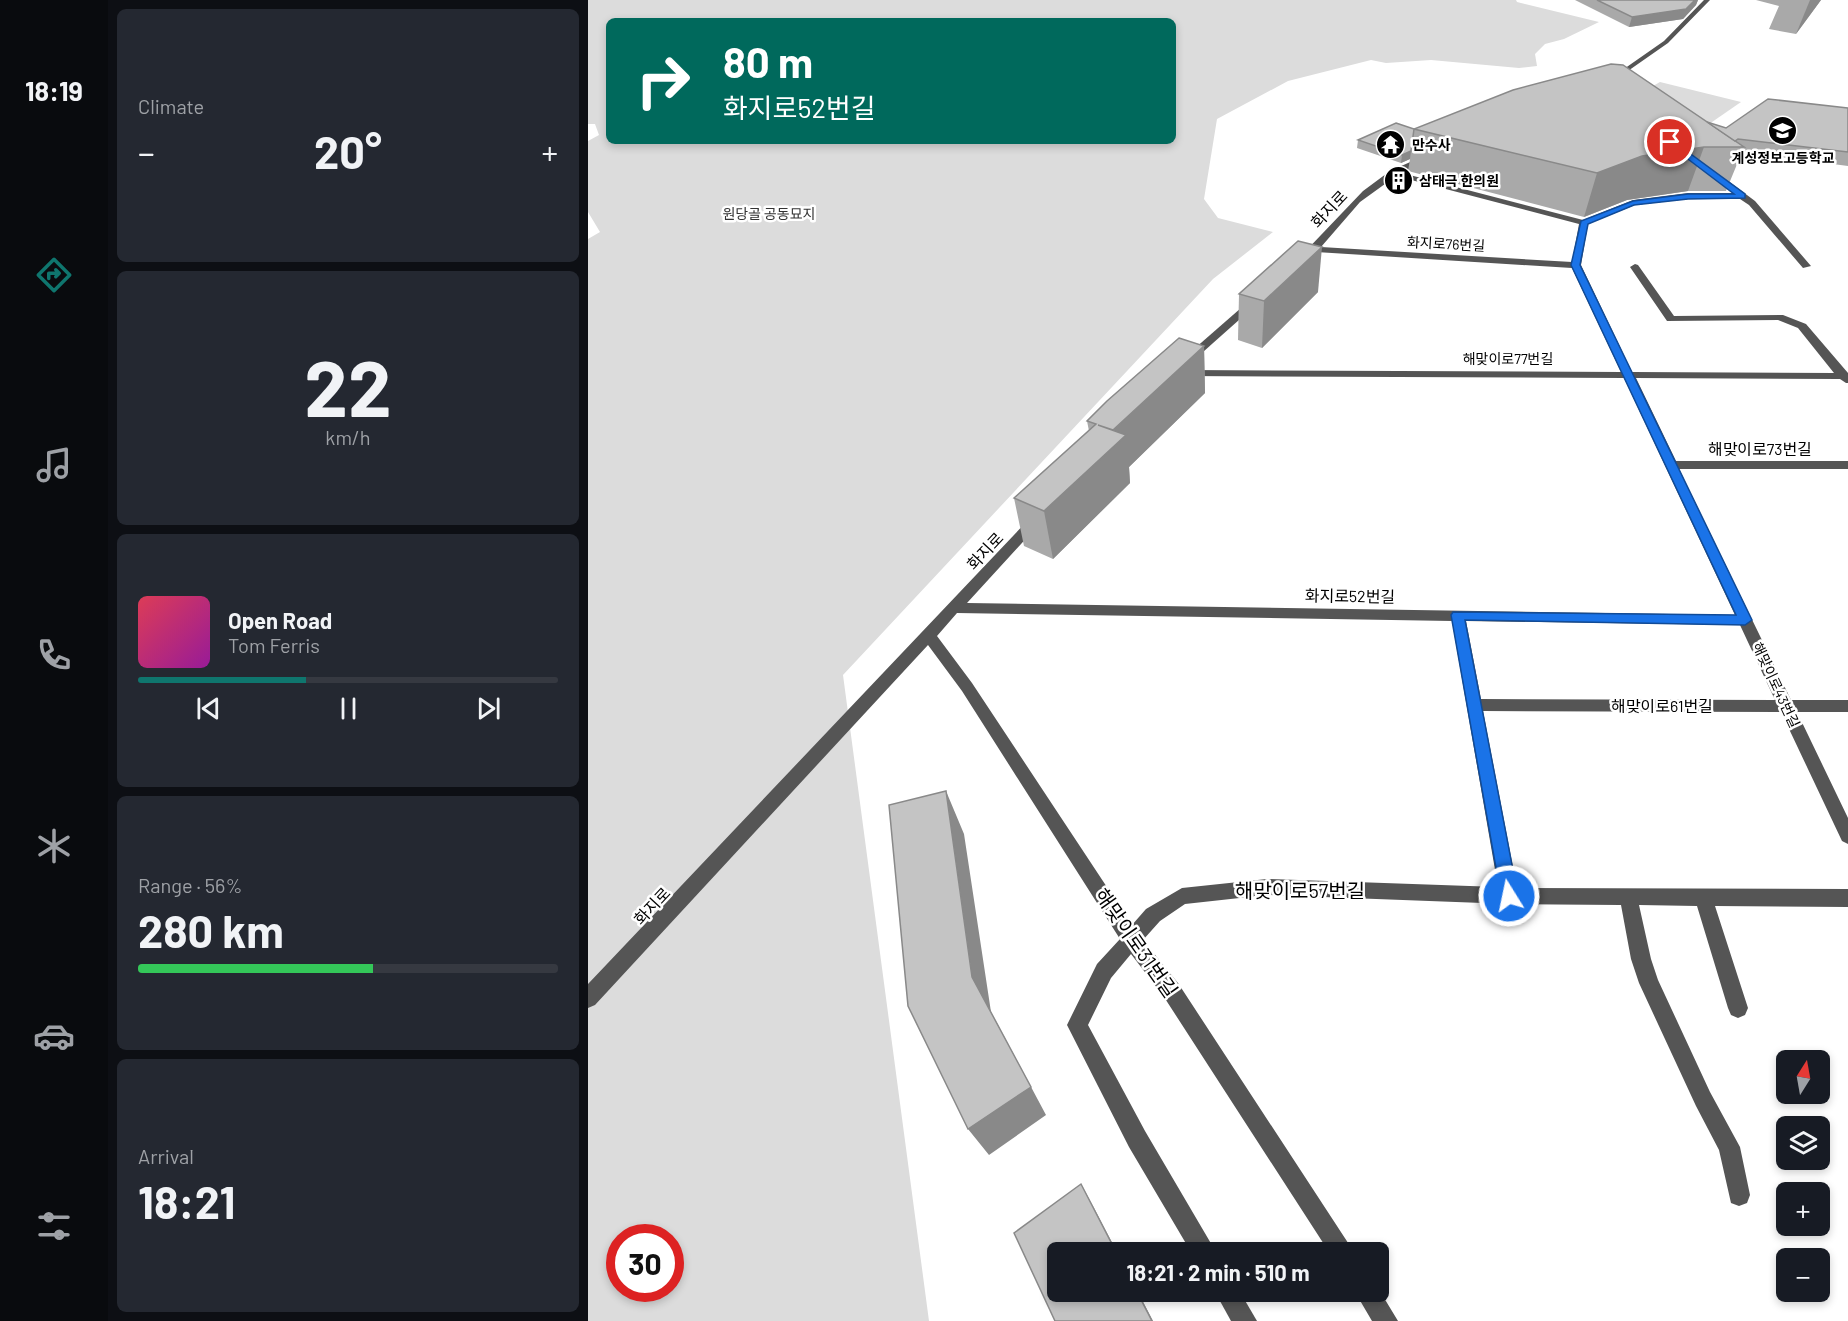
<!DOCTYPE html>
<html lang="en">
<head>
<meta charset="utf-8">
<style>
  body { margin:0; font-family:Barlow,"Noto Sans KR",sans-serif; background:#242831; color:#f1f3f6; height:100vh; display:flex; flex-direction:column; font-size:22px; white-space:nowrap }
  * { box-sizing:border-box; margin:0 }
  p { font-size:20px; color:#9ea1a6 }
  .icon { flex:none; width:33px; height:33px; fill:none; stroke:currentColor; stroke-width:2; stroke-linecap:round; stroke-linejoin:round }
  .map { position:relative; flex:1; overflow:hidden }
  .panel { display:flex; flex-direction:column; gap:9px; padding:9px; background:#0d0f14; width:480px }
  .panel>* { flex:none }
  .top-card { position:absolute; left:18px; top:18px; width:570px; height:126px; border-radius:9px; box-shadow:0 3px 9px #0003; background:#00695c; color:#fff; overflow:hidden }
  .needle { width:39px; rotate:11deg }
  .fabs { position:absolute; left:1188px; top:1050px; display:grid; gap:12px }
  .fabs a { display:grid; place-items:center; width:54px; height:54px; border-radius:9px; background:#171b24; box-shadow:0 3px 9px #0003; font-size:30px }
  .speed { position:absolute; left:18px; top:1224px; display:flex; gap:12px; font-size:30px; font-weight:700; text-align:center }
  .speed>* { display:grid; place-content:center; width:78px; height:78px; border-radius:50%; background:#171b24; box-shadow:0 3px 9px #0003; line-height:1 }
  .speed .limit { border:9px solid #d22; background:#fff; color:#111 }
  .pin { position:absolute; display:grid; place-items:center; width:51px; height:51px; color:#fff; margin:-26px; border:3px solid #fff; border-radius:50%; box-shadow:0 2px 6px #0007 }
  .me { position:absolute; width:66px; margin:-33px; rotate:350deg; stroke-linejoin:round; filter:drop-shadow(0 0 4px #0008) }
  .turn { display:flex; align-items:center; gap:21px; height:126px; padding:0 18px; font-size:27px }
  .turn .icon { width:78px; height:78px; stroke-width:2.5 }
  .turn b { display:block; font-size:42px; line-height:51px }
  .big { font-size:45px; font-weight:700; line-height:1.1 }
  .panel .tile { flex:1; display:flex; flex-direction:column; justify-content:center; gap:9px; min-width:0; padding:0 21px; border-radius:9px; background:#242831 }
  .panel .dial { align-items:center; gap:0 }
  .dial b { font-size:78px; line-height:1 }
  .song { display:flex; align-items:center; gap:18px }
  .cover { width:72px; height:72px; border-radius:9px; background:linear-gradient(135deg,hsl(350 70% 55%),hsl(300 70% 35%)) }
  .played { height:6px; border-radius:3px; background:linear-gradient(90deg,#0f766e 40%,#363941 40%) }
  .keys { display:flex; justify-content:space-around; direction:ltr }
  .heat { display:flex; justify-content:space-between; align-items:center; font-size:33px; direction:ltr }
  .charge { height:9px; border-radius:4px; background:linear-gradient(90deg,#34c759 56%,#363941 0) }
  .trip { position:absolute; left:459px; top:1242px; width:342px; height:60px; border-radius:9px; background:#171b24; box-shadow:0 3px 9px #0003; font-weight:700; line-height:60px; text-align:center }
  main { display:flex; flex:1; min-height:0 }
  .menu { display:flex; flex-direction:column; width:108px; justify-content:space-around; align-items:center; background:#090b0e; color:#9ea1a6 }
  .menu .icon { width:42px; height:42px }
  .menu .current { color:#0f766e }
  .menu b { font-size:27px; color:#f1f3f6 }
  .map>svg:first-child { display:block }
  .green { fill:#dcdcdc; fill-rule:evenodd }
  .lines { fill:none; stroke-linecap:round; stroke-linejoin:round }
  .minor { fill:#555; fill-rule:evenodd }
  .wall { fill:#a9a9a9 }
  .shaded-wall { fill:#898989 }
  .building { fill:#c4c4c4; stroke:#898989; stroke-width:1.5 }
  .route { fill:#1a73e8; stroke:#114b97; stroke-width:1.5 }
  .labels { text-anchor:middle; stroke-width:5; stroke-linejoin:round; paint-order:stroke }
  .far-poi-label { font-size:14px; font-weight:bold; fill:#000; stroke:#fff; text-anchor:start }
  .far-park-label { font-size:14px; fill:#333; stroke:#fff }
  .far-street-label { font-size:14px; fill:#000; stroke:#fff }
  .street-label { font-size:16px; fill:#000; stroke:#fff }
  .near-street-label { font-size:20px; fill:#000; stroke:#fff }
</style>
</head>
<body>
<main>
<nav class="menu">
<b>18:19</b>
<svg class="icon current" aria-label="directions" viewBox="0 0 24 24"><path d="M12 3l9 9-9 9-9-9zM9 14v-3h6M13 9l2 2-2 2"/></svg>
<svg class="icon" aria-label="music" viewBox="0 0 24 24"><path d="M9 18V5l10-2v13"/><circle cx="6" cy="18" r="3"/><circle cx="16" cy="16" r="3"/></svg>
<svg class="icon" aria-label="phone" viewBox="0 0 24 24"><path d="M5 4h4l2 5-3 2q2 4 5 5l2-3 5 2v4C11 20 4 13 5 4z"/></svg>
<svg class="icon" aria-label="climate" viewBox="0 0 24 24"><path d="M12 3v18M4 7l16 10M4 17L20 7"/></svg>
<svg class="icon" aria-label="car" viewBox="0 0 24 24"><path d="M5 17H2v-5l4-1 3-4h7l3 4 3 1v5h-3M9 17h6M6 11h13"/><circle cx="7" cy="17" r="2"/><circle cx="17" cy="17" r="2"/></svg>
<svg class="icon" aria-label="filters" viewBox="0 0 24 24"><path d="M4 7h16M4 17h16"/><circle cx="9" cy="7" r="2"/><circle cx="15" cy="17" r="2"/></svg>
</nav>
<section class="panel">
<div class="tile"><p>Climate</p>
<div class="heat"><a>−</a><b class="big">20°</b><a>+</a></div>
</div>
<div class="tile dial"><b>22</b><p>km/h</p></div>
<div class="tile">
<div class="song"><i class="cover"></i><div><b>Open Road</b><p>Tom Ferris</p></div></div>
<div class="played"></div>
<div class="keys"><svg class="icon" aria-label="previous" viewBox="0 0 24 24"><path d="M18 5L8 12l10 7zM5 5v14"/></svg><svg class="icon" aria-label="pause" viewBox="0 0 24 24"><path d="M8 5v14M16 5v14"/></svg><svg class="icon" aria-label="next" viewBox="0 0 24 24"><path d="M6 5l10 7-10 7zM19 5v14"/></svg></div>
</div>
<div class="tile"><p>Range · 56%</p><b class="big">280 km</b><div class="charge"></div></div>
<div class="tile"><p>Arrival</p><b class="big">18:21</b></div>
</section>
<div class="map">
<svg width="1260" height="1321" viewBox="0 0 1260 1321">
  <rect width="100%" height="100%" fill="#fff"/>
  <g class="green">
    <path d="M0 0H928L929 2 1011 22 976 39 957 44 947 54 949 66 931 68 843 60 798 63 783 60 700 81 629 119 616 199 630 218 685 232 625 279 255 675 341 1321H0V239L12 232 0 212V141L11 135 7 124H0ZM21 21H585V141H21ZM32 1238H82V1288H32Z"/>
    <polygon points="1072,82 1153,102 1111,131 1039,101"/>
  </g>
  <g class="lines">
    <g class="minor">
      <polygon points="1116,0 1122,0 1080,43 1027,80 1023,80 1023,78 1076,41"/>
      <path d="M838 155H841V159L814 173 995 220 1045 200 1100 193H1145L1120 173 1127 171 1167 201 1223 266 1215 268 1161 205 1152 199H1100L1047 205 1000 224 993 265 1044 372 1246 373 1210 328 1190 320 1079 321 1042 267 1047 264 1050 265 1086 316 1195 315 1218 324 1260 373V383H1258L1252 379 1048 378 1088 461H1260V469H1091L1203 700H1260V712H1209L1260 818V844L1254 841 1193 712 895 711 929 888 1260 889V907L1127 906 1160 1008 1157 1015 1150 1018 1143 1015 1140 1008 1109 906 1051 905 1063 959 1070 980 1122 1092 1152 1147 1162 1195 1159 1203 1151 1206 1143 1203 1131 1150 1108 1106 1051 983 1043 959 1033 905 921 904 679 895 597 904 572 921 555 940 590 983 766 1252H741L576 997 543 954 523 978 500 1025 557 1131 628 1252H603L541 1147 479 1025 509 964 532 939 374 691 340 645 7 1005 0 1008V984L442 518 447 517 454 521 379 603 1147 615 1036 378 597 376 591 373 597 370 1033 372 984 268 728 252 718 261H712V257L775 191 802 171ZM808 176 991 224 984 262 733 247 772 202ZM369 613 864 621 910 887 679 879 594 888 558 909 544 925 384 683 349 636ZM878 621 1152 625 1187 700 893 699Z"/>
      <polygon points="661,301 670,303 606,360 598,360 598,356"/>
      <polygon points="790,1288 810,1321 784,1321 767,1292 790,1292"/>
      <polygon points="627,1292 652,1292 669,1321 643,1321"/>
    </g>
  </g>
  <g class="wall">
    <polygon points="987,0 1110,0 1108,5 1095,19 1041,27"/>
    <polygon points="1168,0 1233,0 1208,34 1181,29 1191,6"/>
    <polygon points="1260,108 1260,166 1154,152 1138,191 1100,191 1039,200 996,217 820,171 822,159 813,163 769,148 770,140 826,129 1119,122 1138,128"/>
    <polygon points="730,292 674,348 650,340 651,294"/>
    <polygon points="616,346 617,393 541,467 542,483 465,559 436,546 426,498 501,431 499,421"/>
  </g>
  <g class="shaded-wall">
    <polygon points="1107,0 1110,0 1108,5 1095,19 1041,27 1044,17"/>
    <polygon points="1222,0 1233,0 1208,34"/>
    <polygon points="1116,147 1100,191 1039,200 996,217 1009,173 1054,156"/>
    <polygon points="823,151 822,159 813,163 814,155"/>
    <polygon points="734,247 730,292 674,348 676,301"/>
    <polygon points="616,346 617,393 541,467 542,483 465,559 456,511 525,430"/>
    <polygon points="358,791 376,834 403,1012 458,1115 401,1155 380,1129 384,977"/>
    <polygon points="493,1184 505,1206 529,1252 528,1252"/>
    <polygon points="549,1292 550,1292 565,1321 564,1321"/>
  </g>
  <g class="building">
    <polygon points="1009,0 1107,0 1098,9 1044,17"/>
    <polygon points="1023,64 1035,65 1156,147 1116,147 1054,156 1009,173 826,129 925,90"/>
    <polygon points="1180,99 1260,108 1260,152 1150,139 1147,141 1119,122 1138,128"/>
    <polygon points="808,123 826,129 823,151 814,155 770,140"/>
    <polygon points="710,241 734,247 676,301 651,294"/>
    <polygon points="591,338 616,346 525,430 510,425 538,435 456,511 426,498 508,424 499,421 519,401"/>
    <polygon points="358,791 384,977 443,1087 380,1129 320,1006 301,805"/>
    <polygon points="493,1184 528,1252 470,1252 470,1292 549,1292 564,1321 467,1321 426,1233"/>
  </g>
  <polygon class="route" points="1080,141 1085,141 1157,194 1157,198 1100,199 1046,205 1000,224 992,265 1164,620 1157,625 877,620 930,896 927,901 921,904 915,901 913,896 863,615 865,612 1148,615 983,265 993,221 1045,201 1100,194 1146,194 1080,144"/>
  <defs>
    <symbol id="school-disc" viewBox="-11 -11 22 22"><circle r="9.5" fill="#000" stroke="#fff"/><path d="M0-5L7-2L0 1L-7-2ZM-4 1L0 2.5L4 1V4Q0 6-4 4Z" fill="#fff"/></symbol>
    <symbol id="temple-disc" viewBox="-11 -11 22 22"><circle r="9.5" fill="#000" stroke="#fff"/><path d="M0-6L5-2H3V0L6.5 2.5H4V6H1.5V3h-3V6H-4V2.5H-6.5L-3 0V-2H-5Z" fill="#fff"/></symbol>
    <symbol id="building-disc" viewBox="-11 -11 22 22"><circle r="9.5" fill="#000" stroke="#fff"/><path d="M-4-6H4V6H1V3H-1V6H-4ZM-2.5-4.3h1.7v1.8h-1.7ZM.8-4.3h1.7v1.8H.8ZM-2.5-1h1.7V.8h-1.7ZM.8-1h1.7V.8H.8Z" fill="#fff"/></symbol>
  </defs>
  <g fill-rule="evenodd">
    <use href="#school-disc" x="1178" y="114" width="33" height="33"/>
    <use href="#temple-disc" x="786" y="128" width="33" height="33"/>
    <use href="#building-disc" x="794" y="164" width="33" height="33"/>
  </g>
  <g class="labels">
    <g class="far-poi-label">
      <text x="824" y="150">만수사</text>
      <text x="1195" y="163" text-anchor="middle">계성정보고등학교</text>
      <text x="831" y="186">삼태극 한의원</text>
    </g>
    <g class="far-park-label">
      <text x="181" y="219">원당골 공동묘지</text>
    </g>
    <g class="far-street-label">
      <text transform="translate(858 244) rotate(3)" y="5">화지로76번길</text>
      <text x="920" y="364">해맞이로77번길</text>
      <text transform="translate(1188 685) rotate(65)" y="5">해맞이로43번길</text>
    </g>
    <g class="street-label">
      <text transform="translate(741 209) rotate(-47)" y="6">화지로</text>
      <text x="1172" y="455">해맞이로73번길</text>
      <text transform="translate(397 551) rotate(-47)" y="6">화지로</text>
      <text transform="translate(762 596) rotate(1)" y="6">화지로52번길</text>
      <text x="1074" y="712">해맞이로61번길</text>
      <text transform="translate(64 906) rotate(-47)" y="6">화지로</text>
    </g>
    <g class="near-street-label">
      <text x="712" y="898">해맞이로57번길</text>
      <text transform="translate(548 943) rotate(55)" y="7">해맞이로31번길</text>
    </g>
  </g>
</svg>
<div class="fabs">
<a><svg class="needle" viewBox="-14 -14 28 28"><path d="M0-13l5 13h-10z" fill="#e53935"/><path d="M0 13l5-13h-10z" fill="#9ea1a6"/></svg></a>
<a><svg class="icon" aria-label="layers" viewBox="0 0 24 24"><path d="M12 4l9 5-9 5-9-5zM3 14l9 5 9-5"/></svg></a>
<a>+</a>
<a>−</a>
</div>
<div class="speed"><div class="limit">30</div></div>
<div class="pin" style="left:1082px;top:142px;background:#d93025"><svg class="icon" aria-label="arrive" viewBox="0 0 24 24"><path d="M6 21V4h12l-3 4 3 4H6"/></svg></div>
<svg class="me" style="left:921px;top:896px" viewBox="-20 -20 40 40"><circle r="17" fill="#1a73e8" stroke="#fff" stroke-width="3"/><path d="M0-11L8 9 0 5-8 9z" fill="#fff"/></svg>
<div class="trip">18:21 · 2 min · 510 m</div>
<div class="top-card">
<div class="turn"><svg class="icon" aria-label="right" viewBox="0 0 24 24"><path d="M7 20v-9h11M14 6l5 5-5 5"/></svg><div><b>80 m</b>화지로52번길</div></div>
</div>
</div>
</main>
</body>
</html>
